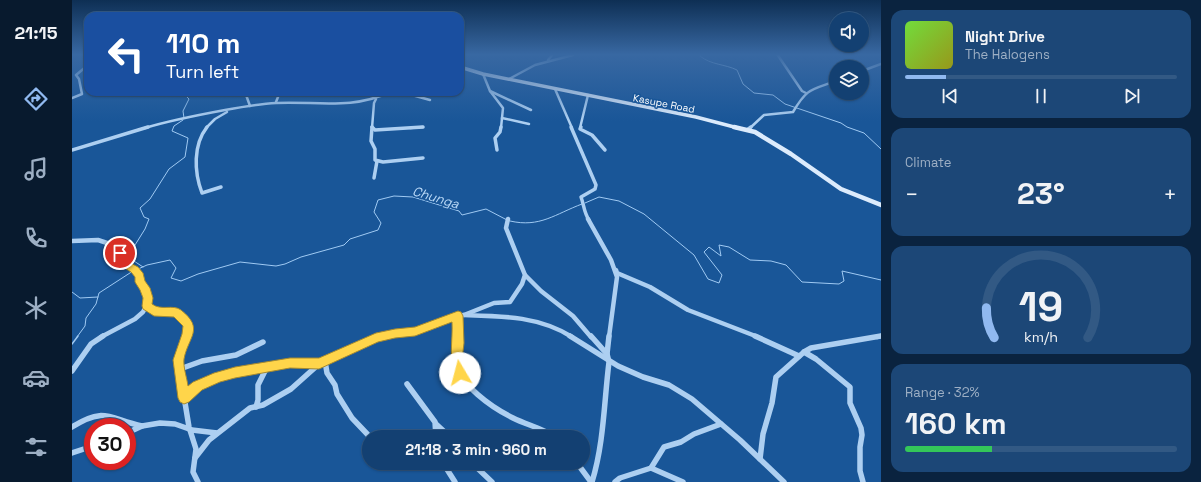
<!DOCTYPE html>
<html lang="en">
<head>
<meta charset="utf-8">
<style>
  body { margin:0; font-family:"Space Grotesk",sans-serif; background:#1c4777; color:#f1f3f6; height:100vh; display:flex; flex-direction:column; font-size:15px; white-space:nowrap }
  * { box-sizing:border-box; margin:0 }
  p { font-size:13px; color:#9dafc4 }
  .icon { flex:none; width:22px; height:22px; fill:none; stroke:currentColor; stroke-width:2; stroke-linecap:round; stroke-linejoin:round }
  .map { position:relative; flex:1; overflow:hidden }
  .drawer { display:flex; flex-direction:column; gap:10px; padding:10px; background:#0a233f; width:320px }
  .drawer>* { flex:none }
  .guide { position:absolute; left:12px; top:12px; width:380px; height:84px; border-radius:12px; box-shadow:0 1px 3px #0004,0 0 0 1px #325984; background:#1a4fa0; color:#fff; overflow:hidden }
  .controls { position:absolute; left:757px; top:12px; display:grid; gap:8px }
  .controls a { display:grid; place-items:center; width:40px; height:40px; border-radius:50%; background:#134072; box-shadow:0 1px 3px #0004,0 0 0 1px #325984; font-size:20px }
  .speed { position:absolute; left:12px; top:418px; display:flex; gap:8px; font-size:20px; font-weight:700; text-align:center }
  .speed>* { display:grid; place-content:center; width:52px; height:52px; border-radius:50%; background:#134072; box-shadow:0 1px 3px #0004,0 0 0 1px #325984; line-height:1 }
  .speed .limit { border:6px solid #d22; background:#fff; color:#111 }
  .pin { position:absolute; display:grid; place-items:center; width:34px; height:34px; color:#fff; margin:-17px; border:2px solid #fff; border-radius:50%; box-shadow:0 1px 4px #0007 }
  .me { position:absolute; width:44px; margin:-22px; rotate:352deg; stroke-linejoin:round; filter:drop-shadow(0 0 3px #0008) }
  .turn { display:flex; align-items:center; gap:14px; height:84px; padding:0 16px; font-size:18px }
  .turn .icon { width:52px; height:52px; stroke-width:2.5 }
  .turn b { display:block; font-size:28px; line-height:34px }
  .big { font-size:30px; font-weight:700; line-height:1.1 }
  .drawer .tile { flex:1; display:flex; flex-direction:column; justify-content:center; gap:6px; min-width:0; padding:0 14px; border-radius:12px; background:#1c4777 }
  .drawer .dial { align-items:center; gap:0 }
  .dial svg { height:104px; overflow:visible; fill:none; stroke:#325984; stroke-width:7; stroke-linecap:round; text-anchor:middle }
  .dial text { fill:#f1f3f6; stroke:none }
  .song { display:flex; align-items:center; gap:12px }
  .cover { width:48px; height:48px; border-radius:6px; background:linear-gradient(135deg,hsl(100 70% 55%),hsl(60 70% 35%)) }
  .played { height:4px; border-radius:2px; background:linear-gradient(90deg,#90b9f0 15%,#325984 15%) }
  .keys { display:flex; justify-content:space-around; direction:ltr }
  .heat { display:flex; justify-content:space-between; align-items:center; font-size:22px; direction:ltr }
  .charge { height:6px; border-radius:3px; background:linear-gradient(90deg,#34c759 32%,#325984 0) }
  .trip { position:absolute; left:290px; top:430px; width:228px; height:40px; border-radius:20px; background:#134072; box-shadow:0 1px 3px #0004,0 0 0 1px #325984; font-weight:700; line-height:40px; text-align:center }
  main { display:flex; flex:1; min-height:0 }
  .dock { display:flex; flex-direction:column; width:72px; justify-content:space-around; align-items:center; background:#081a2e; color:#9dafc4 }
  .dock .icon { width:28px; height:28px }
  .dock .active { color:#90b9f0 }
  .dock b { font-size:18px; color:#f1f3f6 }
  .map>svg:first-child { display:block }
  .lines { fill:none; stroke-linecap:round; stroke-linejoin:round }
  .stream-far1 { stroke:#a0caf3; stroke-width:1 }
  .stream { stroke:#a0caf3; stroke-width:1.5 }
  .street-far3 { stroke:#adcff1; stroke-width:2.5 }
  .street-far2 { stroke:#adcff1; stroke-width:3.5 }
  .street-far1 { stroke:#adcff1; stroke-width:4.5 }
  .street { stroke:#adcff1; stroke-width:5.5 }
  .secondary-far1 { stroke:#dcebfc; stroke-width:3.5 }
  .secondary { stroke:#dcebfc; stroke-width:4.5 }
  .route { fill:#ffd54a; stroke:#a68a30 }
  .labels { text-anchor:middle; stroke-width:3; stroke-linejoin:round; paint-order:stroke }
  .far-street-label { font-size:10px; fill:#fff; stroke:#195698 }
  .water-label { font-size:13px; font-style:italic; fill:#bad9f7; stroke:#195698 }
</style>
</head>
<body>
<main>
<nav class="dock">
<b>21:15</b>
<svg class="icon active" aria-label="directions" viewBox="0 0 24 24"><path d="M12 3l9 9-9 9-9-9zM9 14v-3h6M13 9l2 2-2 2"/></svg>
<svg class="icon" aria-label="music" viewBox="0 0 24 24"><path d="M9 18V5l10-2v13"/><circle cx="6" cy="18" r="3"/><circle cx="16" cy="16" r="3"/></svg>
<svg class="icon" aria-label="phone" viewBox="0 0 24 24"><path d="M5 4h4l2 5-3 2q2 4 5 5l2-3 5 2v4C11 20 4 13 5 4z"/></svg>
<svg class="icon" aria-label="climate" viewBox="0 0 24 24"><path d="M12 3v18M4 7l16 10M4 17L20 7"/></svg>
<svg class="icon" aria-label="car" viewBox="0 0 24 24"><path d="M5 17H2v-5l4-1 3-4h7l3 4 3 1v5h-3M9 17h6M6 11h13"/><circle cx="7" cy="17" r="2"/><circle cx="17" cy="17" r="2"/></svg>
<svg class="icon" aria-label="filters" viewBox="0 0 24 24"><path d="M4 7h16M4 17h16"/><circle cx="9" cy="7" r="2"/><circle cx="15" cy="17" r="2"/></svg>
</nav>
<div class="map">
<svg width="809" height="482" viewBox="0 0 809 482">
  <rect width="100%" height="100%" fill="#195698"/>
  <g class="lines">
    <g class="stream-far1">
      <path d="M629 54 628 56C639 65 653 64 665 70L671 84 682 93 701 95 713 104 769 123 775 127 792 133 809 149"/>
      <polyline points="101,92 102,94 108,93 108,95 114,96 117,99 111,111 112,118"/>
      <polyline points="513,203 527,197 547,201 572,214 622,255 636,279 647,283 650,275 632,252 637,247 649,256 647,245 657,247 678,260 699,261 714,265 730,282 767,284 772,281 770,271 809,280"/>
      <path d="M438 221C468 228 483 214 510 204"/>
      <polyline points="71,267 62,261 58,253 73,229 77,219 72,217 68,208 78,199 97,169 113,157 116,138 100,131 102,126 111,120"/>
      <polyline points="64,270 75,265 98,260 104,268 99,278 109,281 126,274 168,262 204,266 213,264 229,257 272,245 278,239 306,230 309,223 302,212 306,200 322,196 341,197 387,211 390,215 414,209 435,220"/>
      <polyline points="0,292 8,298 26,297"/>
      <polyline points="5,337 13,326 14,318 24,304 27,293 61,271"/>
    </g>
    <polyline class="stream" points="0,344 6,336"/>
    <g class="street-far3">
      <polyline points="705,54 730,91 734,93"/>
      <polyline points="476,60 481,54"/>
      <polyline points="790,71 809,64"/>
      <polyline points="411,74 418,91 459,110"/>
      <polyline points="437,79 463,65 501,55"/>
      <polyline points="483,89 500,128"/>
      <polyline points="418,91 431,108 429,128"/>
      <polyline points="173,92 178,106"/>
      <polyline points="329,92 358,100"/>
      <polyline points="0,98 10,94 7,79 4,75 16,65"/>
      <polyline points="204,102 208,92"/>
      <polyline points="430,118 457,124"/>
      <path d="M73 128C99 120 126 115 153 110 170 107 187 104 204 103 244 101 280 110 318 92"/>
      <polyline points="134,128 143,119 155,112"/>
      <polyline points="300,128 302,103 304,99"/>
      <polyline points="338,128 351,127"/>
      <polyline points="508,128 516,95"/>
      <path d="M678 128 692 115 721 112C735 88 739 90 764 81"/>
    </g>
    <g class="street-far2">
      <path d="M135 127C121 145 122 172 130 193L149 187"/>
      <polyline points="300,127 299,141 303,149 303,160 311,162 351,158"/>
      <polyline points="300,127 303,130 351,127"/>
      <path d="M499 127 524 185 523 189 509 197C512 205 512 213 517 220"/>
      <polyline points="509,127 508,129 520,135 533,150"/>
      <polyline points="675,130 679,127"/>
      <polyline points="0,150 76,127"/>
      <polyline points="425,150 423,138 428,132 429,127"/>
      <polyline points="302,178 305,161"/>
    </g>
    <g class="street-far1">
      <polyline points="516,219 539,260 545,277 537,337"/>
      <polyline points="0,241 26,240 38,244 48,253 54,264 65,273 68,282 75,294 75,304 71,312 63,319 29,337"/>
      <polyline points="544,270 545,273 578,287 616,310 686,337"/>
      <polyline points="453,275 469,291 501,316 519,337"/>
      <polyline points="75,306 82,312 104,312 117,325 115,337"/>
      <path d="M392 315C429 316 467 316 500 337"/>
      <polyline points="386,316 386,337"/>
      <polyline points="309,337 323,333 343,332 382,316 392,315 422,303 438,302 450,284 453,275 434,228 436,219"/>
      <polyline points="805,337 809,336"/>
    </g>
    <g class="street">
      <polyline points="115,336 106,360 117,427 124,449 121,472 126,482"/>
      <path d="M386 336C386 344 383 352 384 360 386 385 421 408 441 418 455 425 470 428 483 437"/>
      <polyline points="498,336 546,366 571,377 597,385 620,399 668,440 712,482"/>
      <polyline points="519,336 535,354"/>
      <polyline points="683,336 727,356"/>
      <polyline points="732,352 744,359 778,387 778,403 789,428 790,435 788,447 788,471 791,482"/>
      <polyline points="253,361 255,373 263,385 265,394 280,418 298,437"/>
      <polyline points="108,369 130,361 164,355 191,342"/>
      <polyline points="0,371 19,344 31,336"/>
      <polyline points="335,384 363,422 364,437"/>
      <path d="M112 398C120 391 128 385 138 381 165 369 217 361 247 364"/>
      <polyline points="184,407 186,400 186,385 195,367"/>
      <polyline points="364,424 378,437"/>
      <path d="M0 427C33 406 37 419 70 426"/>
      <polyline points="55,433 70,426 88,423 103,424 120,430 145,433"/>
      <polyline points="0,453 21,446"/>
      <polyline points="123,458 137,440 178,408 191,405 219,389 247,364 304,338 313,336"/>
      <polyline points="688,459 691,434 700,403 704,377 732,352 739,348 809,336"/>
      <polyline points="371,463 383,482"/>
      <polyline points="400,463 420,482"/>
      <polyline points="505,463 519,482"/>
      <polyline points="579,468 611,482"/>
      <path d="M520 482C532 443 532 402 537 362L535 354 537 336"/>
      <polyline points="543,482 548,478 579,468 592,447 609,442 622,434 649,424"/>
    </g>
    <polyline class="secondary-far1" points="388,67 411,74 624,117 666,128"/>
    <polyline class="secondary" points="662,127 683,132 719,154 769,189 809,205"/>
  </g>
  <linearGradient id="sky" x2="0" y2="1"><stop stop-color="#0e2f54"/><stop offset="0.45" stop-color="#3868a2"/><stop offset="1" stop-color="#3868a2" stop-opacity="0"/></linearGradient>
  <rect width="809" height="121" fill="url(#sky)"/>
  <path class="route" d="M48 250 51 251 57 262 66 267 71 273 73 281 78 288 81 298 80 304C89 311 101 304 109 310 133 329 116 337 112 359 111 367 115 378 116 386L121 382 142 373 163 367 218 358H247L304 333 323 329 343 327 386 311 389 312 391 316 392 343 390 360 394 373 392 377 388 378 384 377C376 360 381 341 380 322L343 336 323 338 306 342 247 369 218 368 163 378 148 382 130 390 117 402 112 404 108 402 106 398 101 360 110 334 111 326 102 317 82 316 71 309 70 306 71 298 68 290 63 282V277L59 272 51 267 43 253Z"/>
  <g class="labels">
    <g class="far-street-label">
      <text transform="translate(592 103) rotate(11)" y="4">Kasupe Road</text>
    </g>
    <g class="water-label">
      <text transform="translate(364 197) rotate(17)" y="5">Chunga</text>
    </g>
  </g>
</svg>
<div class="controls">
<a><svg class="icon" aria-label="sound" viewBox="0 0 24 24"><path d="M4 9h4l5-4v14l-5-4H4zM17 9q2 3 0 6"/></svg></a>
<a><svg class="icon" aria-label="layers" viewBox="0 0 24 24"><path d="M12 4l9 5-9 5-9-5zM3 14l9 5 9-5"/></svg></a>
</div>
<div class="speed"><div class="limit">30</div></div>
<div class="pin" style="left:48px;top:253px;background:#d93025"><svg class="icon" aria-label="arrive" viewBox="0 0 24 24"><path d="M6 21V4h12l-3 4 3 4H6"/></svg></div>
<svg class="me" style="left:388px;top:373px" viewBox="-20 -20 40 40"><circle r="19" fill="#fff"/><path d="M0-13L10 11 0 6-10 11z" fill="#ffd54a"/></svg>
<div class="trip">21:18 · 3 min · 960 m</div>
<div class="guide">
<div class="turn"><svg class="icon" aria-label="left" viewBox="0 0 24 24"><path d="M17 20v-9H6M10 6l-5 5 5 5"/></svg><div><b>110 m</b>Turn left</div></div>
</div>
</div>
<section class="drawer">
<div class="tile">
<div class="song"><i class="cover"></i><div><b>Night Drive</b><p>The Halogens</p></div></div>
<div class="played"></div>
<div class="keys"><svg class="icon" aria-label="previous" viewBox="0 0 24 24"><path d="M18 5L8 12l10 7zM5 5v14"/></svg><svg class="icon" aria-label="pause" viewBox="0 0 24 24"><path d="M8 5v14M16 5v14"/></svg><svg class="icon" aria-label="next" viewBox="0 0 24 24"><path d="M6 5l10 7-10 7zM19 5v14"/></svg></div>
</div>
<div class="tile"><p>Climate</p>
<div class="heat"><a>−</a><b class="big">23°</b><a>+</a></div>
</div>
<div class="tile dial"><svg viewBox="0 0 100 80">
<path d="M14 69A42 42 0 1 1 86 69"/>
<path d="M14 69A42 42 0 0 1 8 46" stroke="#90b9f0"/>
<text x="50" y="56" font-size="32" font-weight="700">19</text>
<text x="50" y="72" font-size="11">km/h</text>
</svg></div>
<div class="tile"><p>Range · 32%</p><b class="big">160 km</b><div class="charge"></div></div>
</section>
</main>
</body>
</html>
